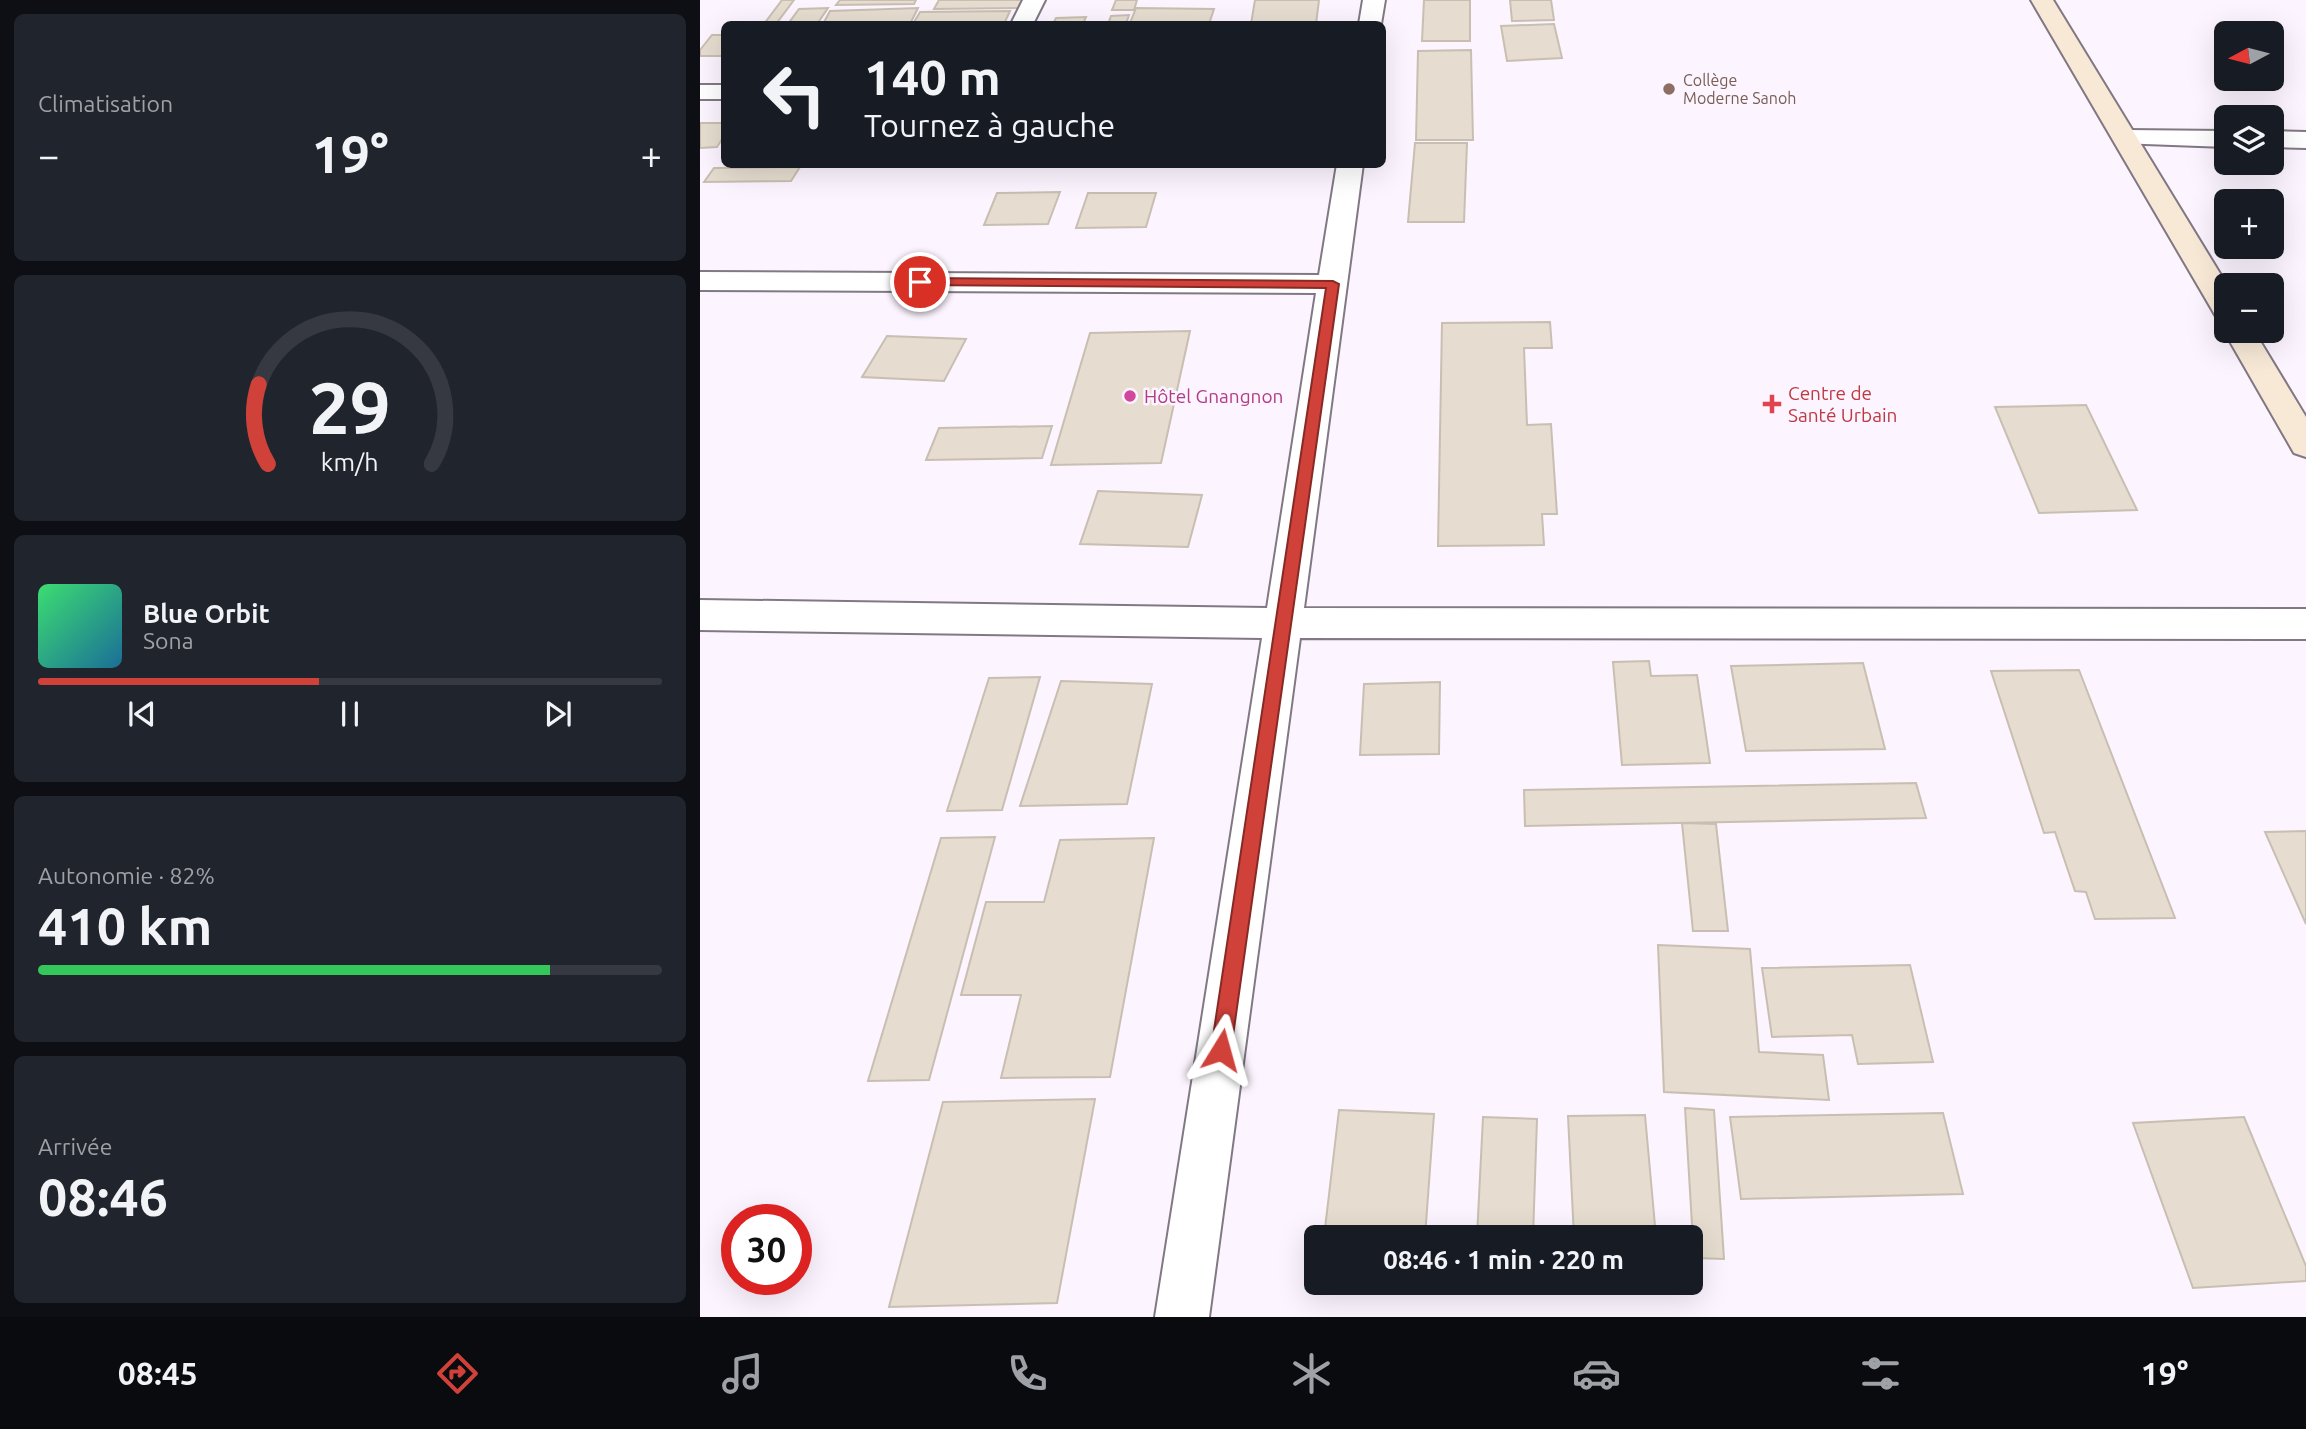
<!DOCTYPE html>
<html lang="fr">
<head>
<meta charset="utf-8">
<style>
  body { margin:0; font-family:Ubuntu,sans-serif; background:#20242c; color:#f1f3f6; height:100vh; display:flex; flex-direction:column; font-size:26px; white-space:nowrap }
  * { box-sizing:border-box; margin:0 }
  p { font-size:23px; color:#9ea1a6 }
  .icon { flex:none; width:38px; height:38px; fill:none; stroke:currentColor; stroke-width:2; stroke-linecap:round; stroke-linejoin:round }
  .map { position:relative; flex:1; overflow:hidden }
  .drawer { display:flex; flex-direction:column; gap:14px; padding:14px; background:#0d0f14; width:700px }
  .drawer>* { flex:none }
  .top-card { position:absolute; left:21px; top:21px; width:665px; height:147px; border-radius:10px; box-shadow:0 7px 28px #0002; background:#171b24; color:#f1f3f6; overflow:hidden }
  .needle { width:46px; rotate:263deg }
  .fabs { position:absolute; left:1514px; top:21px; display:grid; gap:14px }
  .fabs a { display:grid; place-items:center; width:70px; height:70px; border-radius:10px; background:#171b24; box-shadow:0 7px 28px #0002; font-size:35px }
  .speed { position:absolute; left:21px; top:1204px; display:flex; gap:14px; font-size:35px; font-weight:700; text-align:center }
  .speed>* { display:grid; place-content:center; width:91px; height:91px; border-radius:50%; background:#171b24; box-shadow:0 7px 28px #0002; line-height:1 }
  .speed .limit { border:10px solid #d22; background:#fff; color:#111 }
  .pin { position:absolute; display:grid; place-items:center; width:60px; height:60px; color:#fff; margin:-30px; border:4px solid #fff; border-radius:50%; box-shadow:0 2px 7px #0007 }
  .me { position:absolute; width:77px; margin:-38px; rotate:8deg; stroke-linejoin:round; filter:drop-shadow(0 0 5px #0008) }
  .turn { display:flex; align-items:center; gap:24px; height:147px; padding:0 28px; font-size:32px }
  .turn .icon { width:91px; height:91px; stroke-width:2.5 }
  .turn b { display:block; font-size:49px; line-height:60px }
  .big { font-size:52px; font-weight:700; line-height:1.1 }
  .drawer .widget { flex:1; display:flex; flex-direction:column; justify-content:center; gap:10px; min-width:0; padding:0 24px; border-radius:10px; background:#20242c }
  .drawer .dial { align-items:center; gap:0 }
  .dial svg { height:182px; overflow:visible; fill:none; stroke:#363941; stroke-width:7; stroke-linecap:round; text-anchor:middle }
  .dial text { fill:#f1f3f6; stroke:none }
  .song { display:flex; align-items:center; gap:21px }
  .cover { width:84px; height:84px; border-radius:10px; background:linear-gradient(135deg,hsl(140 70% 55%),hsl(200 70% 35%)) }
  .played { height:7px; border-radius:4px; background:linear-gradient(90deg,#d0413a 45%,#363941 45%) }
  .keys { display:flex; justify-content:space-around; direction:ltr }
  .heat { display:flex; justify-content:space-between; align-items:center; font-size:38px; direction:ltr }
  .charge { height:10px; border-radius:5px; background:linear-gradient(90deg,#34c759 82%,#363941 0) }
  .trip { position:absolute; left:604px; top:1225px; width:399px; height:70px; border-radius:10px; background:#171b24; box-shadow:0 7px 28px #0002; font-weight:700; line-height:70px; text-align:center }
  .tabs { display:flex; height:112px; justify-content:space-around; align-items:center; background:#090b0e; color:#9ea1a6 }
  .tabs .icon { width:49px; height:49px }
  .tabs .active { color:#d0413a }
  .tabs b { font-size:32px; color:#f1f3f6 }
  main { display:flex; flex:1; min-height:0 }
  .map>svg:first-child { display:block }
  .building { fill:#e6ddd0; stroke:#c8bfb2; stroke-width:2 }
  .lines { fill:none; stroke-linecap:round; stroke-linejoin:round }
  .street-casing { stroke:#817883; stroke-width:4 }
  .secondary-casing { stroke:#817883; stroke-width:4 }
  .street { fill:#fff; fill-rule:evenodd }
  .secondary { fill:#f8e9d7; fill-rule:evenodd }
  .route { fill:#d0413a; stroke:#872a26; stroke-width:2 }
  .education-dot { fill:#8d6e63; stroke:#fcf4fe; stroke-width:2.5 }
  .hotel-dot { fill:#d1479c; stroke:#fcf4fe; stroke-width:2.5 }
  .health-dot { fill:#e0444e; stroke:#fcf4fe; stroke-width:2.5 }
  .labels { text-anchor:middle; stroke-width:5; stroke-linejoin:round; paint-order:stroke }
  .far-education-label { font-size:16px; fill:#785e54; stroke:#fcf4fe; text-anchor:start }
  .health-label { font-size:19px; fill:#be3a42; stroke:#fcf4fe; text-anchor:start }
  .hotel-label { font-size:19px; fill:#b23c85; stroke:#fcf4fe; text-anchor:start }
</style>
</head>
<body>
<main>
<section class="drawer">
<div class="widget"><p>Climatisation</p>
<div class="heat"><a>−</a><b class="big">19°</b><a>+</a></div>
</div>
<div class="widget dial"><svg viewBox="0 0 100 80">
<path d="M14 69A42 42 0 1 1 86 69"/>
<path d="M14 69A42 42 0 0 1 10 34" stroke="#d0413a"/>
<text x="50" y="56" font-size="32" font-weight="700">29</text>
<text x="50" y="72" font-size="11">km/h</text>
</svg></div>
<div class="widget">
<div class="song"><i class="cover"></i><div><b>Blue Orbit</b><p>Sona</p></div></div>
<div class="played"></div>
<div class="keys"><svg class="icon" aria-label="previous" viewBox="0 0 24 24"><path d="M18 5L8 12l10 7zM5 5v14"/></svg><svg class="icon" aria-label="pause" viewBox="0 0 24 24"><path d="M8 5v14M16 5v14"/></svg><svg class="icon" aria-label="next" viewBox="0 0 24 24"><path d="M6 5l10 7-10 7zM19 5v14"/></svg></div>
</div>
<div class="widget"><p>Autonomie · 82%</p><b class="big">410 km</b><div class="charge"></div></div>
<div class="widget"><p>Arrivée</p><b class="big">08:46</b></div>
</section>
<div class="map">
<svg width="1606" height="1317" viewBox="0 0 1606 1317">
  <rect width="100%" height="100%" fill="#fcf4fe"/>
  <g class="building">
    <polygon points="82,0 94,0 76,24 64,24"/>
    <polygon points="140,0 216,0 214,4 136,5"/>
    <polygon points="239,0 323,0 320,8 234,9"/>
    <polygon points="416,0 437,0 434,10 412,10"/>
    <polygon points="555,0 619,0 616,24 551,24"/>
    <polygon points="724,0 770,0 770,41 722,41"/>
    <polygon points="810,0 851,0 854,20 812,21"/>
    <polygon points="128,8 117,24 88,24 99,9"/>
    <polygon points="218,8 210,24 123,24 130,11"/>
    <polygon points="436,8 514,9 509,24 430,23"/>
    <polygon points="310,11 304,24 213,24 220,12"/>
    <polygon points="429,15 426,24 408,24 411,16"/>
    <polygon points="386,17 383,24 400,24 353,24 356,18"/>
    <polygon points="854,24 862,58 807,61 801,26"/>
    <polygon points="12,35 24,35 24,56 0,56 0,50"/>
    <polygon points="771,50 773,140 716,140 718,51"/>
    <polygon points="0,123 24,123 24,136 17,147 0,148"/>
    <polygon points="715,143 767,143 764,222 708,222"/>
    <polygon points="100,167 91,181 4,182 14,168"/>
    <polygon points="360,192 348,224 284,225 297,193"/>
    <polygon points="388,193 456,193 446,227 376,228"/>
    <polygon points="850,322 852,348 824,348 827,425 851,424 857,514 842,514 844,545 738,546 742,323"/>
    <polygon points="490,331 461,463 351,465 390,333"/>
    <polygon points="187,336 266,339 244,381 162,377"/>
    <polygon points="1386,405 1437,510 1339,513 1295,407"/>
    <polygon points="352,426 342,458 226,460 239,428"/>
    <polygon points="398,491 502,495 488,547 380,544"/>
    <polygon points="949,661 951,676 997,675 1010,763 922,765 913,662"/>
    <polygon points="1163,663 1185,749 1046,751 1031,666"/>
    <polygon points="1379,670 1475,918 1395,919 1386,892 1375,891 1355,832 1344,833 1291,671"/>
    <polygon points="340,677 302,810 247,811 289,678"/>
    <polygon points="361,681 452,684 427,804 320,806"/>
    <polygon points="740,682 739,754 660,755 664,684"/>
    <polygon points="1216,783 1226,818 825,826 824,790"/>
    <polygon points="982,823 1016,824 1028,931 993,931"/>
    <polygon points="1606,831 1606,924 1565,832"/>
    <polygon points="295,837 229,1080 168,1081 241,838"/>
    <polygon points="454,838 410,1077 301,1078 321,995 261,995 286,902 344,902 360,840"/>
    <polygon points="958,945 1050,949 1059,1052 1123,1055 1129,1100 964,1092"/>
    <polygon points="1210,965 1233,1062 1158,1064 1152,1035 1072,1037 1062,968"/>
    <polygon points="395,1099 357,1303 189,1307 243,1102"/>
    <polygon points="985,1108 1014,1110 1024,1259 994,1258"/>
    <polygon points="639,1110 734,1114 725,1237 624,1237"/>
    <polygon points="1243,1113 1263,1194 1041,1199 1030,1117"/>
    <polygon points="945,1115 956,1237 874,1237 868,1116"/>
    <polygon points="783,1117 837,1119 833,1237 777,1237"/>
    <polygon points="1544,1117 1606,1266 1606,1281 1493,1288 1433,1123"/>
  </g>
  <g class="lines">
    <defs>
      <g id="street">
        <polygon points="323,0 345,0 333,24 311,24"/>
        <polygon points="663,0 685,0 681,24 659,24"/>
        <rect x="0" y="85" width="24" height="14"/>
        <polygon points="1427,130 1526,131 1526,147 1418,143 1414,138 1418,133"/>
        <polygon points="1572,131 1606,132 1606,148 1572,147"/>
        <polygon points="637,164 663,164 604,608 1606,609 1606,639 600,638 509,1317 455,1317 562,638 0,630 0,600 567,608 616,293 0,290 0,272 619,275"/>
      </g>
      <g id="secondary">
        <polygon points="1331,0 1353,0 1527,285 1526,318 1515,315 1511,308"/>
        <polygon points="1526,327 1526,331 1554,331 1606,417 1606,457 1594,453 1524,331"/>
      </g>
    </defs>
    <use href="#street" class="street-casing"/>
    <use href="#secondary" class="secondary-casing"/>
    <use href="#street" class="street"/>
    <use href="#secondary" class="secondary"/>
  </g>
  <polygon class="route" points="220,278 633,281 639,284 531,1050 528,1057 521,1060 514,1057 511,1050 626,288 216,285 214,282"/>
  <circle class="education-dot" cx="969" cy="89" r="7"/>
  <circle class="hotel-dot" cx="430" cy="396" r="7"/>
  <path class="health-dot" d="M1068.5 393.5h7v7h7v7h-7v7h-7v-7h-7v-7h7z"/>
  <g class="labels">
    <g class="far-education-label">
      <text x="983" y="86">Collège<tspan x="983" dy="18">Moderne Sanoh</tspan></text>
    </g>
    <g class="health-label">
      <text x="1088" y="400">Centre de<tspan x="1088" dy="22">Santé Urbain</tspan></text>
    </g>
    <g class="hotel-label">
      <text x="444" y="403">Hôtel Gnangnon</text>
    </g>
  </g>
</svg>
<div class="fabs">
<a><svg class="needle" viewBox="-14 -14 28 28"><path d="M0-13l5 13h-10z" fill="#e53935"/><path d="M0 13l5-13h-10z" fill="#9ea1a6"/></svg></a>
<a><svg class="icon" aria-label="layers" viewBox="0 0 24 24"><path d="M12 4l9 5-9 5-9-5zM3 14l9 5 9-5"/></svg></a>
<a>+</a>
<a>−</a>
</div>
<div class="speed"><div class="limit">30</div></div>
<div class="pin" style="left:220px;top:282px;background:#d93025"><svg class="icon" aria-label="arrive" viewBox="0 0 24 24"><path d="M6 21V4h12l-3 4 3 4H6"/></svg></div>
<svg class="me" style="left:521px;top:1050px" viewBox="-20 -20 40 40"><path d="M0-17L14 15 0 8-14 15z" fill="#d0413a" stroke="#fff" stroke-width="4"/></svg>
<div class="trip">08:46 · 1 min · 220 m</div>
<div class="top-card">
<div class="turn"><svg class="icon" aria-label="left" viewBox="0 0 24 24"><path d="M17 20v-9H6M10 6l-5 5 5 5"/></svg><div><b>140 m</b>Tournez à gauche</div></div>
</div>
</div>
</main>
<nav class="tabs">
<b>08:45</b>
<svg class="icon active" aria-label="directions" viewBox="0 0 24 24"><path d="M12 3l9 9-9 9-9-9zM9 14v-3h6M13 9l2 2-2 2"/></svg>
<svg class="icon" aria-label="music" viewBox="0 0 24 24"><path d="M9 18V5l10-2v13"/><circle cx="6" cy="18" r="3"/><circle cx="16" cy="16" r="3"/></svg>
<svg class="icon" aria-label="phone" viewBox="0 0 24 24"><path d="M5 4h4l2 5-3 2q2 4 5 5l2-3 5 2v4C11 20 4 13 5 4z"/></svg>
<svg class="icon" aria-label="climate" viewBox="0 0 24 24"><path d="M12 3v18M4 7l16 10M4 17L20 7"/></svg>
<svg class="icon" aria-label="car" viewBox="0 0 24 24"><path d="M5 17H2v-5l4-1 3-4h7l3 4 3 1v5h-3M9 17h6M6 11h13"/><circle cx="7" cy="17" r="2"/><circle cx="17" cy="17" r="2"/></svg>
<svg class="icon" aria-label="filters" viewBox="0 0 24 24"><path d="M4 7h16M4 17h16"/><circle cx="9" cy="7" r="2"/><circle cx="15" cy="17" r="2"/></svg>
<b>19°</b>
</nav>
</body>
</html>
